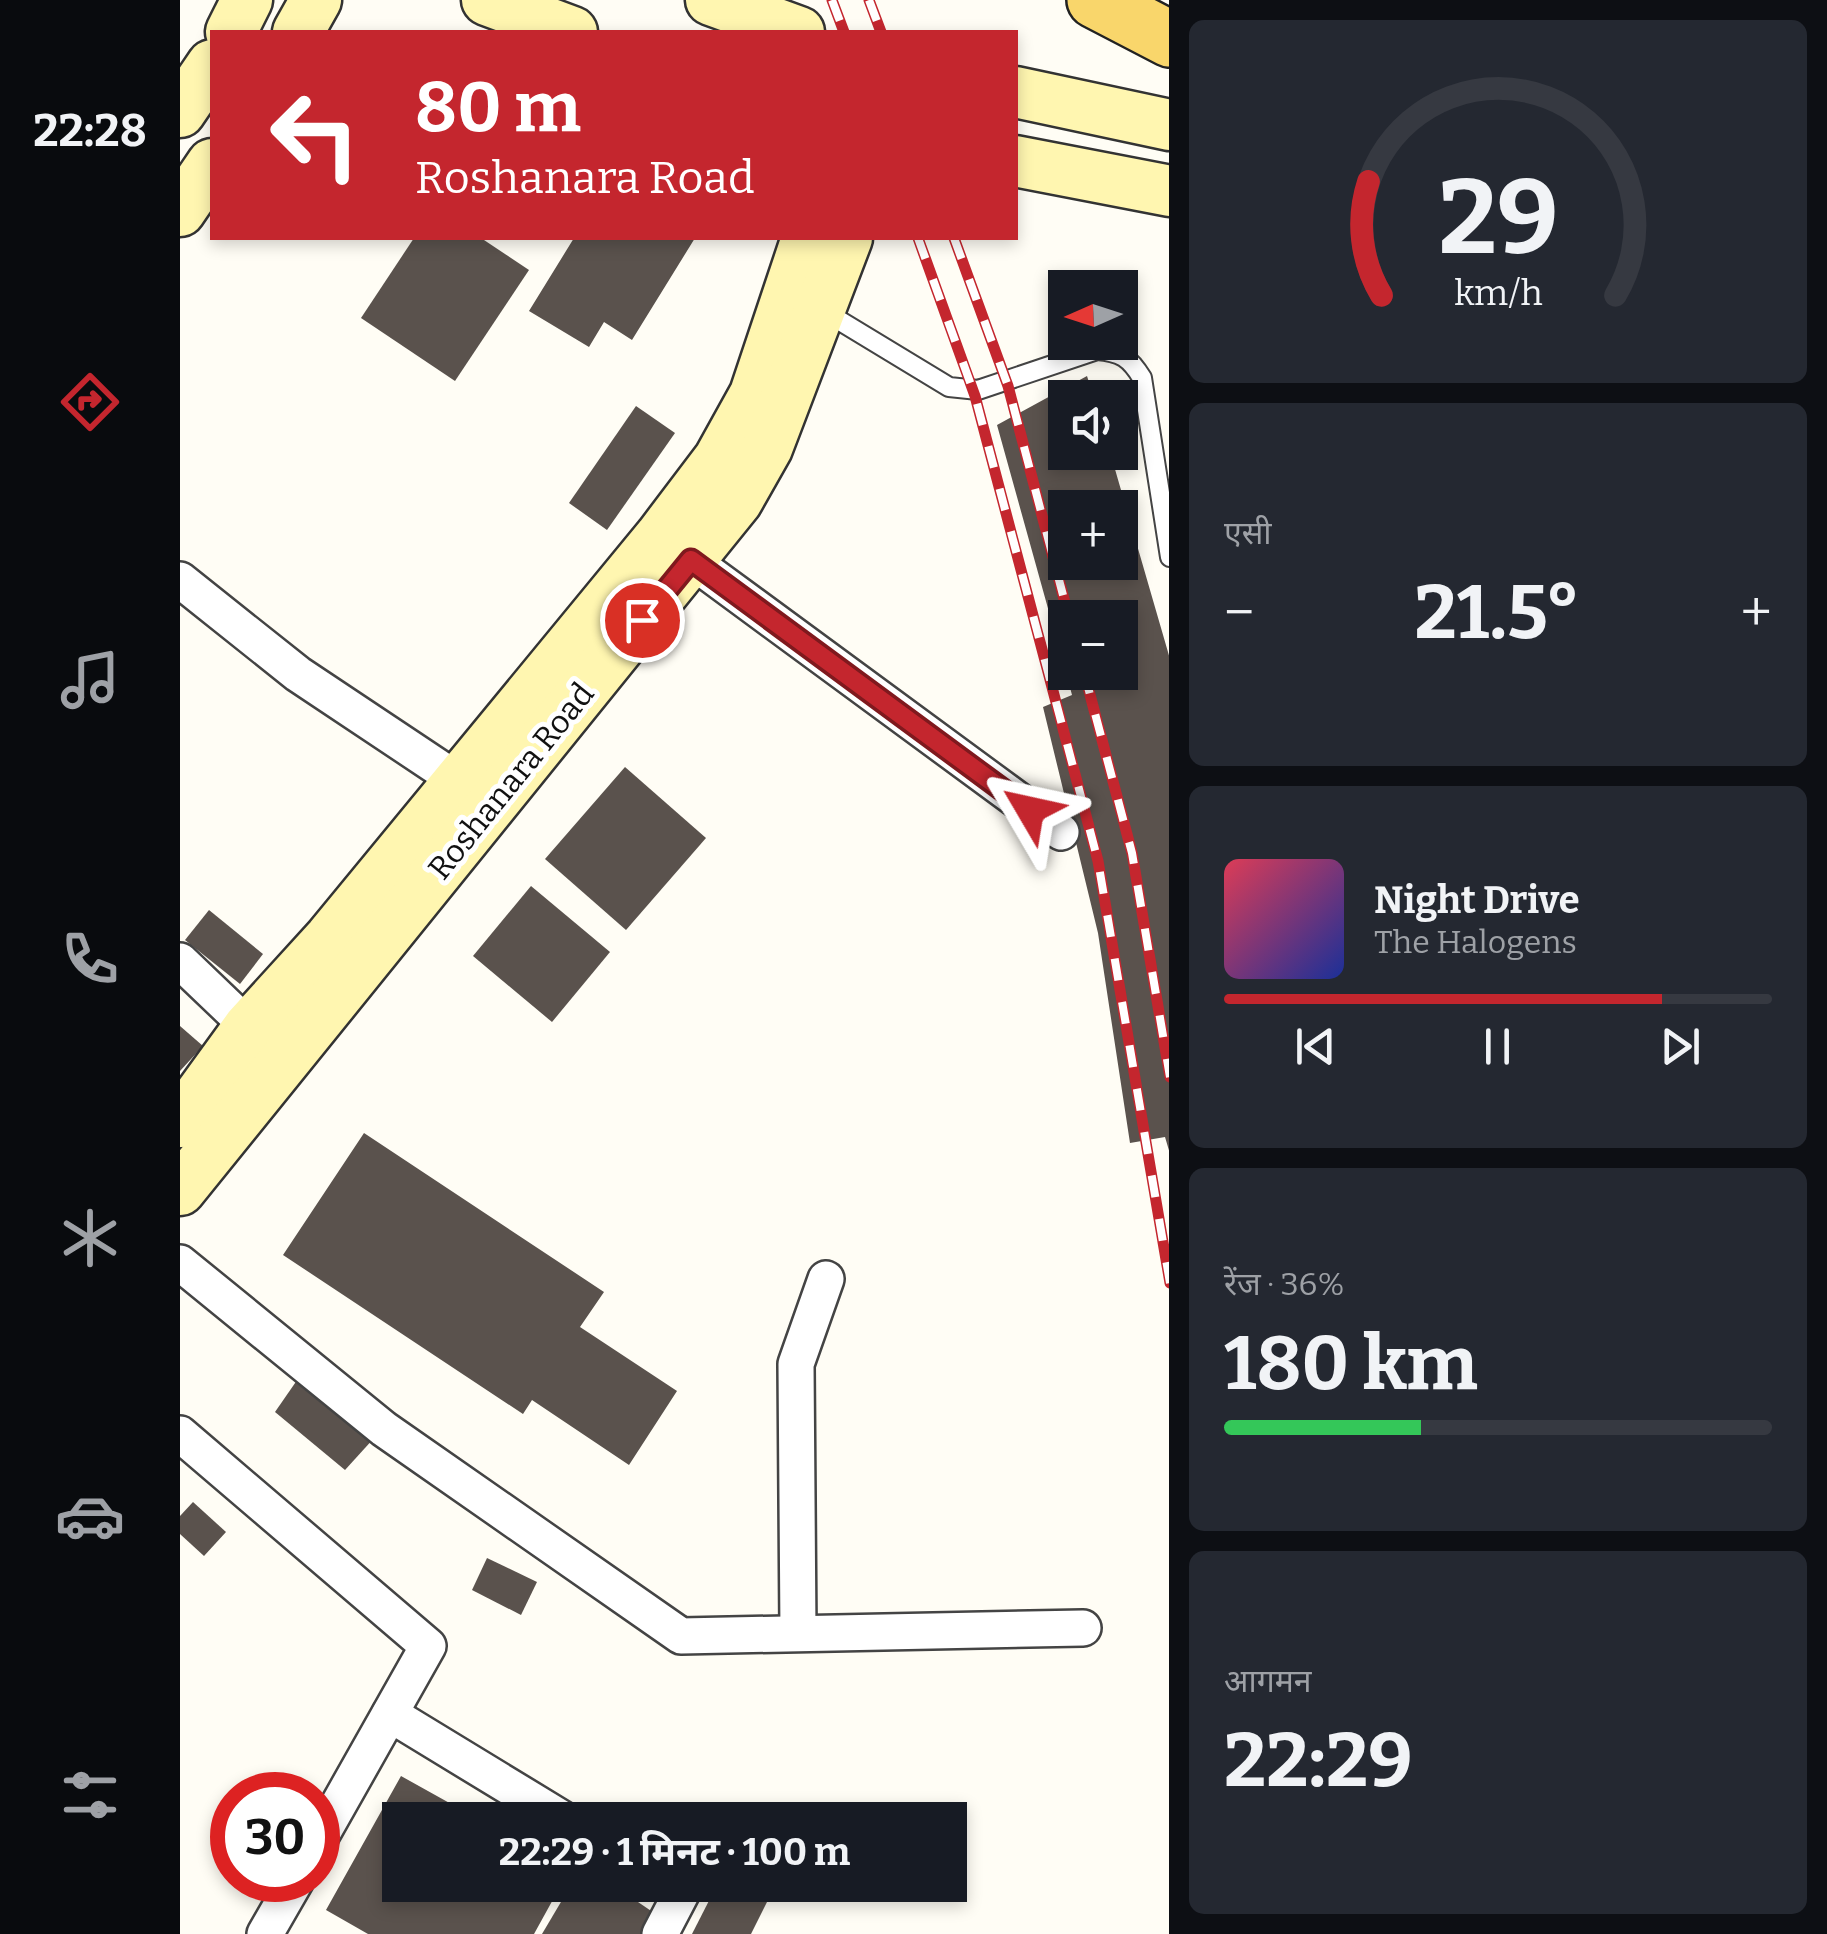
<!DOCTYPE html>
<html lang="hi">
<head>
<meta charset="utf-8">
<style>
  body { margin:0; font-family:Bitter,"Noto Sans Devanagari",serif; background:#242831; color:#f1f3f6; height:100vh; display:flex; flex-direction:column; font-size:38px; white-space:nowrap }
  * { box-sizing:border-box; margin:0 }
  p { font-size:32px; color:#9ea1a6 }
  .icon { flex:none; width:55px; height:55px; fill:none; stroke:currentColor; stroke-width:2; stroke-linecap:round; stroke-linejoin:round }
  .map { position:relative; flex:1; overflow:hidden }
  .side { display:flex; flex-direction:column; gap:20px; padding:20px; background:#0d0f14; width:658px }
  .side>* { flex:none }
  .top-card { position:absolute; left:30px; top:30px; width:808px; height:210px; border-radius:0px; box-shadow:0 5px 15px #0003; background:#c4262e; color:#fff; overflow:hidden }
  .needle { width:65px; rotate:267deg }
  .buttons { position:absolute; left:868px; top:270px; display:grid; gap:20px }
  .buttons a { display:grid; place-items:center; width:90px; height:90px; border-radius:0px; background:#171b24; box-shadow:0 5px 15px #0003; font-size:50px }
  .speed { position:absolute; left:30px; top:1772px; display:flex; gap:20px; font-size:50px; font-weight:700; text-align:center }
  .speed>* { display:grid; place-content:center; width:130px; height:130px; border-radius:50%; background:#171b24; box-shadow:0 5px 15px #0003; line-height:1 }
  .speed .limit { border:15px solid #d22; background:#fff; color:#111 }
  .pin { position:absolute; display:grid; place-items:center; width:85px; height:85px; color:#fff; margin:-42px; border:5px solid #fff; border-radius:50%; box-shadow:0 2px 10px #0007 }
  .me { position:absolute; width:110px; margin:-55px; rotate:306deg; stroke-linejoin:round; filter:drop-shadow(0 0 8px #0008) }
  .turn { display:flex; align-items:center; gap:35px; height:210px; padding:0 40px; font-size:45px }
  .turn .icon { width:130px; height:130px; stroke-width:2.5 }
  .turn b { display:block; font-size:70px; line-height:85px }
  .big { font-size:75px; font-weight:700; line-height:1.1 }
  .side .tile { flex:1; display:flex; flex-direction:column; justify-content:center; gap:15px; min-width:0; padding:0 35px; border-radius:15px; background:#242831 }
  .side .dial { align-items:center; gap:0 }
  .dial svg { height:260px; overflow:visible; fill:none; stroke:#363941; stroke-width:7; stroke-linecap:round; text-anchor:middle }
  .dial text { fill:#f1f3f6; stroke:none }
  .song { display:flex; align-items:center; gap:30px }
  .cover { width:120px; height:120px; border-radius:15px; background:linear-gradient(135deg,hsl(350 70% 55%),hsl(230 70% 35%)) }
  .played { height:10px; border-radius:5px; background:linear-gradient(90deg,#c4262e 80%,#363941 80%) }
  .keys { display:flex; justify-content:space-around; direction:ltr }
  .heat { display:flex; justify-content:space-between; align-items:center; font-size:55px; direction:ltr }
  .charge { height:15px; border-radius:8px; background:linear-gradient(90deg,#34c759 36%,#363941 0) }
  .trip { position:absolute; left:202px; top:1802px; width:585px; height:100px; border-radius:0px; background:#171b24; box-shadow:0 5px 15px #0003; font-weight:700; line-height:100px; text-align:center }
  main { display:flex; flex:1; min-height:0 }
  .dock { display:flex; flex-direction:column; width:180px; justify-content:space-around; align-items:center; background:#090b0e; color:#9ea1a6 }
  .dock .icon { width:70px; height:70px }
  .dock .current { color:#c4262e }
  .dock b { font-size:45px; color:#f1f3f6 }
  .map>svg:first-child { display:block }
  .building { fill:#5a524d; fill-rule:evenodd }
  .lines { fill:none; stroke-linecap:round; stroke-linejoin:round }
  .lane-casing { stroke:#444; stroke-width:22 }
  .street-casing { stroke:#444; stroke-width:40 }
  .secondary-casing { stroke:#333; stroke-width:55 }
  .primary-casing { stroke:#222; stroke-width:60 }
  .lane { stroke:#fff; stroke-width:18 }
  .street { stroke:#fff; stroke-width:35 }
  .secondary { stroke:#fff6b0; stroke-width:50 }
  .primary { stroke:#f9d66b; stroke-width:55 }
  .rail-casing { stroke:#c4262e; stroke-width:11 }
  .rail { stroke:#fff; stroke-width:8; stroke-dasharray:22; stroke-linecap:butt }
  .route-casing { stroke:#7f191e; stroke-width:25 }
  .route { stroke:#c4262e; stroke-width:18 }
  .labels { text-anchor:middle; stroke-width:10; stroke-linejoin:round; paint-order:stroke }
  .street-label { font-size:32px; fill:#111; stroke:#fff }
</style>
</head>
<body>
<main>
<nav class="dock">
<b>22:28</b>
<svg class="icon current" aria-label="directions" viewBox="0 0 24 24"><path d="M12 3l9 9-9 9-9-9zM9 14v-3h6M13 9l2 2-2 2"/></svg>
<svg class="icon" aria-label="music" viewBox="0 0 24 24"><path d="M9 18V5l10-2v13"/><circle cx="6" cy="18" r="3"/><circle cx="16" cy="16" r="3"/></svg>
<svg class="icon" aria-label="phone" viewBox="0 0 24 24"><path d="M5 4h4l2 5-3 2q2 4 5 5l2-3 5 2v4C11 20 4 13 5 4z"/></svg>
<svg class="icon" aria-label="climate" viewBox="0 0 24 24"><path d="M12 3v18M4 7l16 10M4 17L20 7"/></svg>
<svg class="icon" aria-label="car" viewBox="0 0 24 24"><path d="M5 17H2v-5l4-1 3-4h7l3 4 3 1v5h-3M9 17h6M6 11h13"/><circle cx="7" cy="17" r="2"/><circle cx="17" cy="17" r="2"/></svg>
<svg class="icon" aria-label="filters" viewBox="0 0 24 24"><path d="M4 7h16M4 17h16"/><circle cx="9" cy="7" r="2"/><circle cx="15" cy="17" r="2"/></svg>
</nav>
<div class="map">
<svg width="990" height="1934" viewBox="0 0 990 1934">
  <rect width="100%" height="100%" fill="#fffdf5"/>
  <g class="building">
    <polygon points="234,238 301,238 349,270 275,381 181,318"/>
    <polygon points="394,238 515,238 452,340 424,322 409,347 349,311"/>
    <path d="M907 376 914 398H885V452H930L990 659V1154L985 1137 950 1143 918 933 863 707 892 695 886 672H940V618H885L884 666 817 425ZM885 508H940V562H885Z"/>
    <polygon points="456,406 495,433 427,530 389,503"/>
    <polygon points="445,767 526,838 446,930 365,859"/>
    <polygon points="351,886 430,952 372,1022 293,956"/>
    <polygon points="29,910 83,954 60,984 5,940"/>
    <polygon points="0,1026 23,1046 0,1071"/>
    <polygon points="184,1133 424,1292 400,1327 497,1391 449,1465 352,1400 343,1414 103,1255"/>
    <polygon points="122,1373 195,1437 165,1470 95,1412"/>
    <polygon points="13,1502 46,1532 24,1556 0,1534 0,1516"/>
    <polygon points="307,1558 357,1582 341,1615 292,1590"/>
    <polygon points="221,1776 300,1820 220,1820 220,1885 381,1885 354,1934 188,1934 146,1910"/>
    <polygon points="391,1885 433,1885 480,1917 471,1934 362,1934"/>
    <polygon points="537,1885 555,1885 587,1902 571,1934 512,1934"/>
  </g>
  <g class="lines">
    <defs>
      <path id="lane" d="M642 310 769 387 798 390 917 350C941 352 950 358 962 378L990 557"/>
      <g id="street">
        <polyline points="511,560 881,832"/>
        <polyline points="0,580 118,674 277,780"/>
        <polyline points="0,961 69,1027"/>
        <polyline points="0,1263 204,1429 501,1636 903,1628"/>
        <polyline points="0,1434 248,1646 138,1841"/>
        <polyline points="618,1633 616,1364 646,1279"/>
        <polyline points="210,1714 384,1820"/>
        <polyline points="85,1934 116,1880"/>
        <polyline points="480,1934 502,1892 491,1885"/>
      </g>
      <g id="secondary">
        <polyline points="307,0 392,32"/>
        <polyline points="531,0 619,32"/>
        <polyline points="51,32 67,0"/>
        <polyline points="118,32 136,0"/>
        <polyline points="835,92 990,125"/>
        <polyline points="0,112 32,65"/>
        <polyline points="835,161 990,191"/>
        <polyline points="0,211 32,164"/>
        <polyline points="0,1122 69,1027 150,938 480,537 539,459 575,394 627,238"/>
        <polyline points="0,1190 557,501 587,448 667,238"/>
      </g>
      <polyline id="primary" points="915,0 990,39"/>
    </defs>
    <use href="#lane" class="lane-casing"/>
    <use href="#street" class="street-casing"/>
    <use href="#secondary" class="secondary-casing"/>
    <use href="#primary" class="primary-casing"/>
    <use href="#lane" class="lane"/>
    <use href="#street" class="street"/>
    <use href="#secondary" class="secondary"/>
    <use href="#primary" class="primary"/>
    <defs>
      <g id="rail">
        <polyline points="652,0 664,32"/>
        <polyline points="689,0 701,32"/>
        <polyline points="738,238 795,396 918,861 990,1283"/>
        <polyline points="774,238 828,386 889,618"/>
        <polyline points="904,672 952,853 990,1077"/>
      </g>
    </defs>
    <use href="#rail" class="rail-casing"/>
    <use href="#rail" class="rail"/>
  </g>
  <g class="lines">
    <defs>
      <polyline id="route" points="462,620 511,560 850,810"/>
    </defs>
    <use href="#route" class="route-casing"/>
    <use href="#route" class="route"/>
  </g>
  <g class="labels">
    <g class="street-label">
      <text transform="translate(331 781) rotate(-51)" y="11">Roshanara Road</text>
    </g>
  </g>
</svg>
<div class="buttons">
<a><svg class="needle" viewBox="-14 -14 28 28"><path d="M0-13l5 13h-10z" fill="#e53935"/><path d="M0 13l5-13h-10z" fill="#9ea1a6"/></svg></a>
<a><svg class="icon" aria-label="sound" viewBox="0 0 24 24"><path d="M4 9h4l5-4v14l-5-4H4zM17 9q2 3 0 6"/></svg></a>
<a>+</a>
<a>−</a>
</div>
<div class="speed"><div class="limit">30</div></div>
<div class="pin" style="left:462px;top:620px;background:#d93025"><svg class="icon" aria-label="arrive" viewBox="0 0 24 24"><path d="M6 21V4h12l-3 4 3 4H6"/></svg></div>
<svg class="me" style="left:850px;top:810px" viewBox="-20 -20 40 40"><path d="M0-17L14 15 0 8-14 15z" fill="#c4262e" stroke="#fff" stroke-width="4"/></svg>
<div class="trip">22:29 · 1 मिनट · 100 m</div>
<div class="top-card">
<div class="turn"><svg class="icon" aria-label="left" viewBox="0 0 24 24"><path d="M17 20v-9H6M10 6l-5 5 5 5"/></svg><div><b>80 m</b>Roshanara Road</div></div>
</div>
</div>
<section class="side">
<div class="tile dial"><svg viewBox="0 0 100 80">
<path d="M14 69A42 42 0 1 1 86 69"/>
<path d="M14 69A42 42 0 0 1 10 34" stroke="#c4262e"/>
<text x="50" y="56" font-size="32" font-weight="700">29</text>
<text x="50" y="72" font-size="11">km/h</text>
</svg></div>
<div class="tile"><p>एसी</p>
<div class="heat"><a>−</a><b class="big">21.5°</b><a>+</a></div>
</div>
<div class="tile">
<div class="song"><i class="cover"></i><div><b>Night Drive</b><p>The Halogens</p></div></div>
<div class="played"></div>
<div class="keys"><svg class="icon" aria-label="previous" viewBox="0 0 24 24"><path d="M18 5L8 12l10 7zM5 5v14"/></svg><svg class="icon" aria-label="pause" viewBox="0 0 24 24"><path d="M8 5v14M16 5v14"/></svg><svg class="icon" aria-label="next" viewBox="0 0 24 24"><path d="M6 5l10 7-10 7zM19 5v14"/></svg></div>
</div>
<div class="tile"><p>रेंज · 36%</p><b class="big">180 km</b><div class="charge"></div></div>
<div class="tile"><p>आगमन</p><b class="big">22:29</b></div>
</section>
</main>
</body>
</html>
